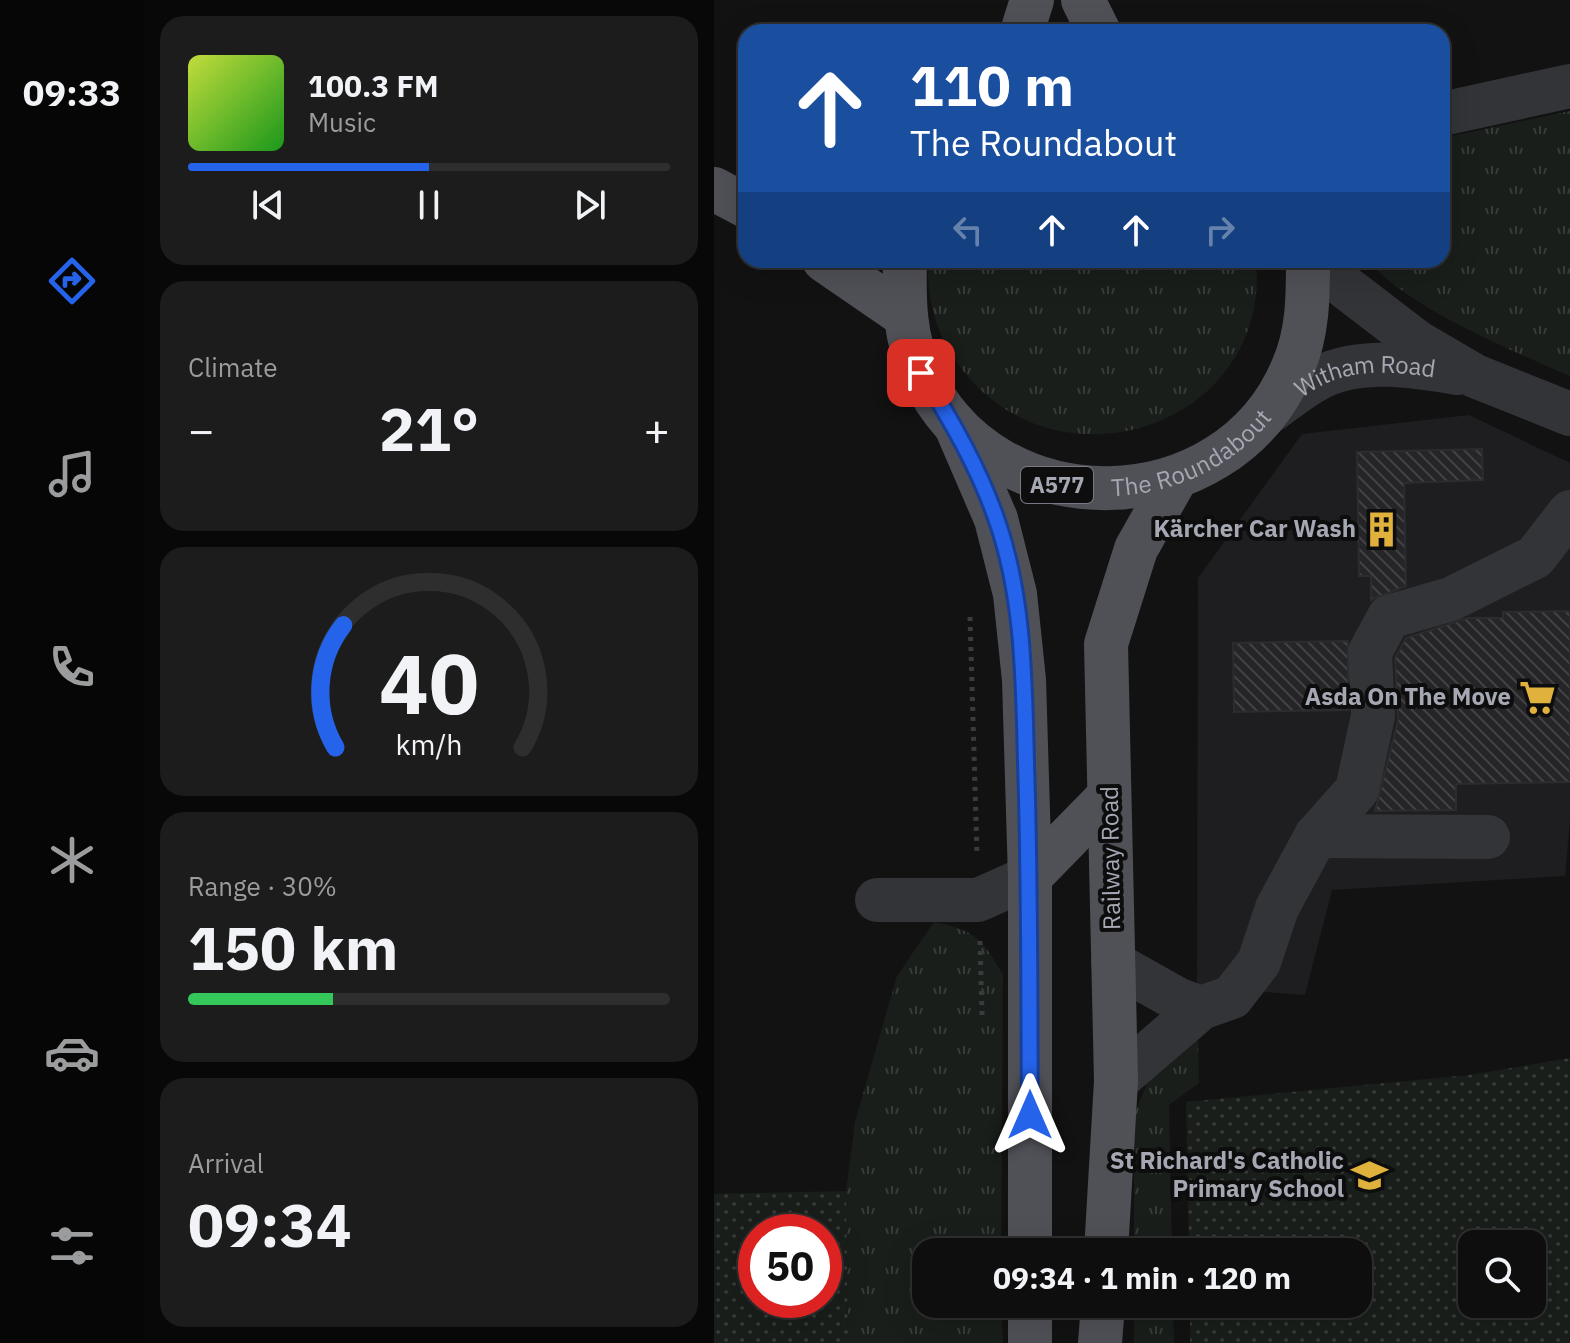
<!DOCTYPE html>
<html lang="en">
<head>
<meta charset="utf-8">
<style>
  body { margin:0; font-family:"IBM Plex Sans",sans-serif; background:#1c1c1c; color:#f1f3f6; height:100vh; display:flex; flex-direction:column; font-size:30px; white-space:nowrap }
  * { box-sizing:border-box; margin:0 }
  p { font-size:26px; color:#9b9c9e }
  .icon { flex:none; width:44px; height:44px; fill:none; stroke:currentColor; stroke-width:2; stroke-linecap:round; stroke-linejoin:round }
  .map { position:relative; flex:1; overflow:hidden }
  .side { display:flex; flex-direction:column; gap:16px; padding:16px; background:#080808; width:570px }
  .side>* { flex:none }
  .hud { position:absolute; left:24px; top:24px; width:712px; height:244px; border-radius:24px; box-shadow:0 8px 32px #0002,0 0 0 2px #2e2e2e; background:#1a4fa0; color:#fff; overflow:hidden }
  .fabs { position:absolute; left:744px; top:1230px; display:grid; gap:16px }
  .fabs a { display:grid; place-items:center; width:88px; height:88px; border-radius:16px; background:#0e0e0e; box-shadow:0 8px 32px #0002,0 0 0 2px #2e2e2e; font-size:40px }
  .speed { position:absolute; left:24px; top:1214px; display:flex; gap:16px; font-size:40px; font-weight:700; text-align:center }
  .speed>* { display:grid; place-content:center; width:104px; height:104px; border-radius:50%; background:#0e0e0e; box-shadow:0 8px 32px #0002,0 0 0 2px #2e2e2e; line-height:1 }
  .speed .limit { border:12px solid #d22; background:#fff; color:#111 }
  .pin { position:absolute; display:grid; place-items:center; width:68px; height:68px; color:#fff; margin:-34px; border-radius:16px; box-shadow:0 4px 12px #0006 }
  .me { position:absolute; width:88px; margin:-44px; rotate:0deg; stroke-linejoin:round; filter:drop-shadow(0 0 6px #0008) }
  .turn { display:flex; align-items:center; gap:28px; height:168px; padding:0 40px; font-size:36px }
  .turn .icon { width:104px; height:104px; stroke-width:2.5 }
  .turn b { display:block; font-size:56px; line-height:68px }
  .lanes { display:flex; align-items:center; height:76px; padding:0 40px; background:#0003; justify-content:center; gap:40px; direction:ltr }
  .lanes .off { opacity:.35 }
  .big { font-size:60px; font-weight:800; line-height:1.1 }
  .side .widget { flex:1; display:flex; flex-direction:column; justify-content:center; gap:12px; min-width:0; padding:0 28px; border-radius:24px; background:#1c1c1c }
  .side .dial { align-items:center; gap:0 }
  .dial svg { height:208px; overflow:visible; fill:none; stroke:#2e2e2e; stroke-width:7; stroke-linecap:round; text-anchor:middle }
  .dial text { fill:#f1f3f6; stroke:none }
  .song { display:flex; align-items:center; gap:24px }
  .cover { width:96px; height:96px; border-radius:12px; background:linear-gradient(135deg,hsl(70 70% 55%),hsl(120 70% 35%)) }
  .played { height:8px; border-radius:4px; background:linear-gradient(90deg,#2563eb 50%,#2e2e2e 50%) }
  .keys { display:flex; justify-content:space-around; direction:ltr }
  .heat { display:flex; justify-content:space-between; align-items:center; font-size:44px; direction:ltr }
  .charge { height:12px; border-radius:6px; background:linear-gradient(90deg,#34c759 30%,#2e2e2e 0) }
  .trip { position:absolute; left:198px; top:1238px; width:460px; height:80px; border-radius:24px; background:#0e0e0e; box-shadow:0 8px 32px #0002,0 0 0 2px #2e2e2e; font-weight:800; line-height:80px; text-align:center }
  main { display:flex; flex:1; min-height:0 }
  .tab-bar { display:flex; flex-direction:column; width:144px; justify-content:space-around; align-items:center; background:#060606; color:#9b9c9e }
  .tab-bar .icon { width:56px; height:56px }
  .tab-bar .on { color:#2563eb }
  .tab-bar b { font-size:36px; color:#f1f3f6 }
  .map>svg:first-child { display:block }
  .built { fill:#1e1e20 }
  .grass { fill:url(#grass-tufts) }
  .park { fill:url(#park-dots); fill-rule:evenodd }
  .building { fill:url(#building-back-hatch); stroke:#2c2c2f; stroke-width:2 }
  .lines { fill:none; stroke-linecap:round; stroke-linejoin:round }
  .path { stroke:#393b3f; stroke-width:5; stroke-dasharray:4 6; stroke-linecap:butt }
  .minor { stroke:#333438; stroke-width:44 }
  .major { stroke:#505157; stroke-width:44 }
  .route-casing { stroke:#184099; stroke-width:20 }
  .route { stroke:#2563eb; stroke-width:14 }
  .labels { text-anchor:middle; stroke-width:8; stroke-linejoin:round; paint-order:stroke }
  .shield { fill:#0d0d0e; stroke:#777a82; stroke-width:2 }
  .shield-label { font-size:22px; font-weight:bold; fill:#a5a8b3 }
  .street-label { font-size:24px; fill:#a5a8b3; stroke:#0d0d0e }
  .poi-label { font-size:24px; font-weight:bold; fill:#a5a8b3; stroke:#0d0d0e; text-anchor:end }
</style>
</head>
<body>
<main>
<nav class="tab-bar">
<b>09:33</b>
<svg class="icon on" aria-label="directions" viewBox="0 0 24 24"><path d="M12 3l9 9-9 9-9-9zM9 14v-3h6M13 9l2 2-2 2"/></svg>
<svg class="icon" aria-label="music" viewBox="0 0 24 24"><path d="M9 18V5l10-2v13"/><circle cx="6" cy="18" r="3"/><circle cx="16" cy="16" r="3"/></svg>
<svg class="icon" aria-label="phone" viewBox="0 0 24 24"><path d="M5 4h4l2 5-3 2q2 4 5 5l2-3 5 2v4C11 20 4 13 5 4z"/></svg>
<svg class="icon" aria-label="climate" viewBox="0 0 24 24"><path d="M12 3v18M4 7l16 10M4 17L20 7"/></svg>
<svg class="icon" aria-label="car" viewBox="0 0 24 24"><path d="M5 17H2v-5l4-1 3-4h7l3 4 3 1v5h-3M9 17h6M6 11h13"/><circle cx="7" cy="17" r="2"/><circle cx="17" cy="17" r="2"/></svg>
<svg class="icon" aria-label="filters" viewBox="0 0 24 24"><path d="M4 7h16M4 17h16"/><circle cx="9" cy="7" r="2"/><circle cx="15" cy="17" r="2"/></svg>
</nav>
<section class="side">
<div class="widget">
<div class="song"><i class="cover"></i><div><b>100.3 FM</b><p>Music</p></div></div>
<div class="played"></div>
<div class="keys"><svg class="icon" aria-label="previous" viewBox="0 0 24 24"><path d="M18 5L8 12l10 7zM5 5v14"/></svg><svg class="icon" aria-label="pause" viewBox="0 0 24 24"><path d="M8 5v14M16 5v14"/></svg><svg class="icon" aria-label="next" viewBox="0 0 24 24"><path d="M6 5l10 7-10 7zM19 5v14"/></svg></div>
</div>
<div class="widget"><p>Climate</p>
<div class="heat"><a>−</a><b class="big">21°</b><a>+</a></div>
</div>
<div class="widget dial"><svg viewBox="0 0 100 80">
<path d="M14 69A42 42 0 1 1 86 69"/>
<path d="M14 69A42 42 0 0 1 17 22" stroke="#2563eb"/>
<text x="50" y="56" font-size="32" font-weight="700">40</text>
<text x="50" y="72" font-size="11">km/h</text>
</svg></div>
<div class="widget"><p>Range · 30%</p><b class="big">150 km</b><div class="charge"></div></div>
<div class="widget"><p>Arrival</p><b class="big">09:34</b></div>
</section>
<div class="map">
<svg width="856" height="1343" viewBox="0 0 856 1343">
  <defs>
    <pattern id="grass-tufts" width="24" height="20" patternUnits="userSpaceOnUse" patternTransform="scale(2)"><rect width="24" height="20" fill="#191e1a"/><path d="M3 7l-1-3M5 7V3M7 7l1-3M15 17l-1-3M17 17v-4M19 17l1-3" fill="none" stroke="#373c39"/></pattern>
    <pattern id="park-dots" width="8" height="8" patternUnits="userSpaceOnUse" patternTransform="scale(2)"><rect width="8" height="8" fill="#191e1a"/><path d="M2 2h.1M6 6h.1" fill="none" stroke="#373c39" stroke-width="1.8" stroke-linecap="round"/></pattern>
    <pattern id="building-back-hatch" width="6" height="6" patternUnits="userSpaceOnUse" patternTransform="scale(2)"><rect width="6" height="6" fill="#252527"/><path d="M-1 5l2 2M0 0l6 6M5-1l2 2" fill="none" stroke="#424244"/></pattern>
  </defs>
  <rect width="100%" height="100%" fill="#121213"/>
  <polygon class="built" points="755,415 856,463 856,821 851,876 618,890 591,995 483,987 484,578 588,434"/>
  <g class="grass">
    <path d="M856 111V376C801 352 690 306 654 260H728V138Z"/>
    <path d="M215 260H542C558 426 341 499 244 364 223 335 211 296 215 260Z"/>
    <path d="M220 922C262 931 268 938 289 975L287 1252H212V1304H287L289 1343H134L132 1191 141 1122 183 976Z"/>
    <polygon points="484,1040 485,1083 455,1105 458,1252 420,1252 420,1115 444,1058"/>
    <polygon points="420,1304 459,1304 460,1343 420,1343"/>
  </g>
  <g class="park">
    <path d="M856 1058V1343H476V1304H644V1252H475L472 1102 755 1075ZM758 1244H818V1304H758Z"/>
    <path d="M132 1191 134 1343H0V1194ZM42 1232H110V1300H42Z"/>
  </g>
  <g class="building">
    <polygon points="768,449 769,480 690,483 692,586 657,600 657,576 645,576 643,452"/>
    <polygon points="856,611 856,782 742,784 742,810 661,811 684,721 681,658 692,638 754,618 789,618 789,612"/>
    <polygon points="634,641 634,710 520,712 519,643"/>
  </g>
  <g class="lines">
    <g class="path">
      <polyline points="58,260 67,268"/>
      <polyline points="256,617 263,855"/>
      <polyline points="266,941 268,1015"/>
    </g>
    <g class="minor">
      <polyline points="728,114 856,86"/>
      <polyline points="596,260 703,342 761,376 856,414"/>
      <path id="s1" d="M551 415C569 403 588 386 607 377 648 357 701 366 743 373"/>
      <polyline points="602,836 774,837"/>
      <polyline points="163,900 264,900 316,877"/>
      <polyline points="399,963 463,999 487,1008"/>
      <polyline points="402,1081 487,1008 518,997 545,962 563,908 602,836 643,790 659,716 656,652 675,617 737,599 821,557 856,512"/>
    </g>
    <g class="major">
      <polyline points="369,0 385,32"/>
      <polyline points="308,32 318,0"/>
      <polyline points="0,189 32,206"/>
      <polyline points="110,260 190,315"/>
      <path id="s2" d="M191 260C190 299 190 337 207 373 278 529 513 526 579 367 594 333 594 297 594 260"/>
      <polyline points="241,424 282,519 301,594 310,680 316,877 316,1252"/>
      <polyline points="316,877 395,796"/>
      <polyline points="392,1252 402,1081 392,644 422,549 462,478"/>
      <polyline points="316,1304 316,1343"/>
      <polyline points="386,1343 389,1304"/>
    </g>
  </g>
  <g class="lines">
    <defs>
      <path id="route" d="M207 373C237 419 264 466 282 518 310 596 310 682 312 763 316 881 315 997 316 1115"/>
    </defs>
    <use href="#route" class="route-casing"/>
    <use href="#route" class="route"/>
  </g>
  <defs>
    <symbol id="building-bare" viewBox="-9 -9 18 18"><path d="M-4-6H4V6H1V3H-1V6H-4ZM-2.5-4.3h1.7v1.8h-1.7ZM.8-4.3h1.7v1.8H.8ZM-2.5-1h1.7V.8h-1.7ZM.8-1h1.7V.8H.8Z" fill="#e0b23d" stroke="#0d0d0e" stroke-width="2.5" paint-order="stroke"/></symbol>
    <symbol id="supermarket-bare" viewBox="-9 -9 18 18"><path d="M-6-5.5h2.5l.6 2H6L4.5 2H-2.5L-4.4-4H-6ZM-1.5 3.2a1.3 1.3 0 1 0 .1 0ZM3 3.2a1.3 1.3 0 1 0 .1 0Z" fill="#e0b23d" stroke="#0d0d0e" stroke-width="2.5" paint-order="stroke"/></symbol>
    <symbol id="school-bare" viewBox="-9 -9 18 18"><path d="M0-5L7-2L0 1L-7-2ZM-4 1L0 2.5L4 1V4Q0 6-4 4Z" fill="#e0b23d" stroke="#0d0d0e" stroke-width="2.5" paint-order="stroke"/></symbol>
  </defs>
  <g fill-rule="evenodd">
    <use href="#building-bare" x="642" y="504" width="51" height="51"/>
    <use href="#supermarket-bare" x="798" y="672" width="51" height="51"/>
    <use href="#school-bare" x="630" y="1150" width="51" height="51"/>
  </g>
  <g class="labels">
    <rect class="shield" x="307" y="467" width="72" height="36" rx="6"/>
    <g class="shield-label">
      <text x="343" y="493">A577</text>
    </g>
    <g class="street-label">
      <text dy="8" stroke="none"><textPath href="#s1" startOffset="112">Witham Road</textPath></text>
      <text dy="8" stroke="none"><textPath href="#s2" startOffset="440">The Roundabout</textPath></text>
      <text transform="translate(397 858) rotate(-91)" y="8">Railway Road</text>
    </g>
    <g class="poi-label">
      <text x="642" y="537">Kärcher Car Wash</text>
      <text x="797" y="705">Asda On The Move</text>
      <text x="630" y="1169">St Richard's Catholic<tspan x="630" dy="28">Primary School</tspan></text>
    </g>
  </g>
</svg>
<div class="fabs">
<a><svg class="icon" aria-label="search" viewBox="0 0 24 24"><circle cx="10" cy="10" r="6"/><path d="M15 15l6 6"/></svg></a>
</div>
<div class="speed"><div class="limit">50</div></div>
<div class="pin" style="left:207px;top:373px;background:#d93025"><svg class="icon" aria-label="arrive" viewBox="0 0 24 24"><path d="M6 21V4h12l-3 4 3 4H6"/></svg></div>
<svg class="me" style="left:316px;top:1115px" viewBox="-20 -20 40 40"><path d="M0-17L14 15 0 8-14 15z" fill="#2563eb" stroke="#fff" stroke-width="4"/></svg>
<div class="trip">09:34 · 1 min · 120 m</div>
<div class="hud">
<div class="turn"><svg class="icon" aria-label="ahead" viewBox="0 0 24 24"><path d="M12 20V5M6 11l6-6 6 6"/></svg><div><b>110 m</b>The Roundabout</div></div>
<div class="lanes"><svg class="icon off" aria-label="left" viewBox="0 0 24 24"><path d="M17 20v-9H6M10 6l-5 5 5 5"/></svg><svg class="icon" aria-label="ahead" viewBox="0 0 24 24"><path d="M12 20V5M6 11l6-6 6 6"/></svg><svg class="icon" aria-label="ahead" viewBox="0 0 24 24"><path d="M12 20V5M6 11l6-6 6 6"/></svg><svg class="icon off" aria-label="right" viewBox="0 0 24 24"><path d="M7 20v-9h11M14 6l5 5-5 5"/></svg></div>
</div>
</div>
</main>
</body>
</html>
